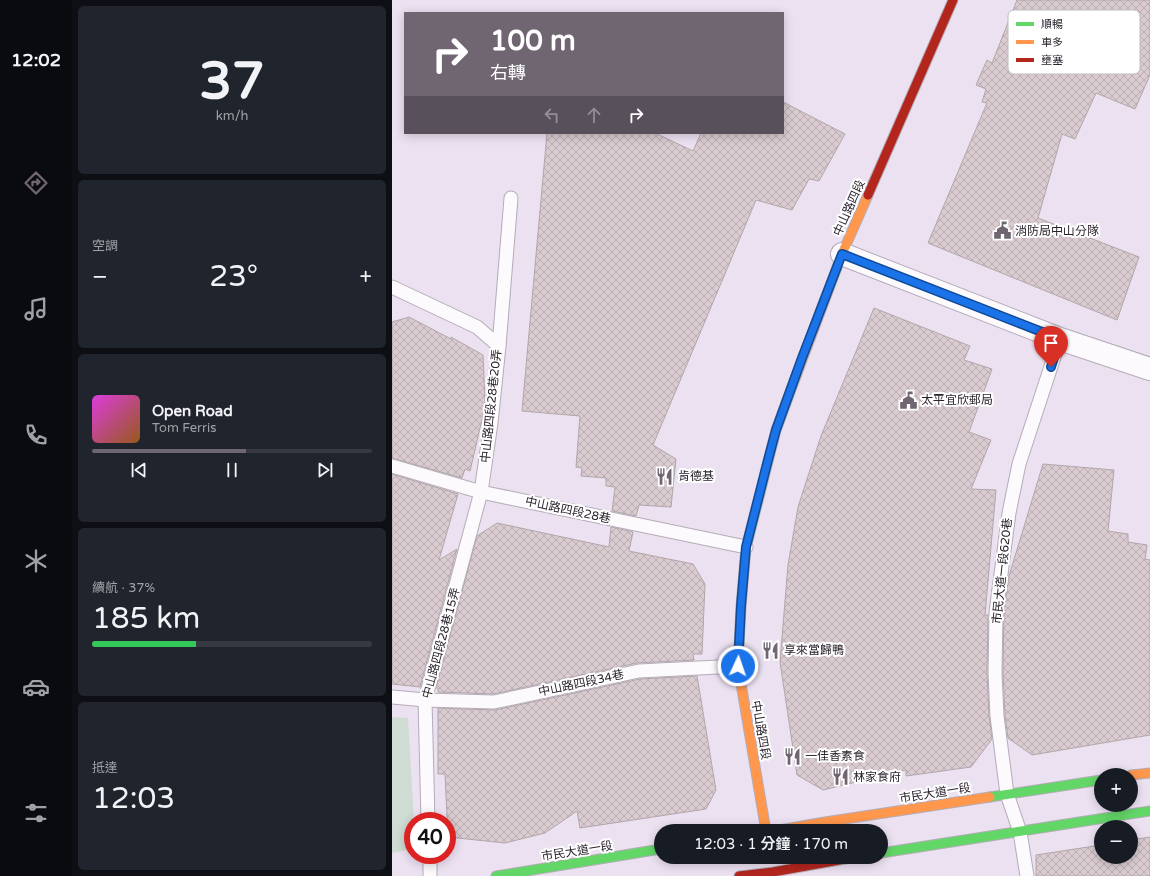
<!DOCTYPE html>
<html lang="zh-TW">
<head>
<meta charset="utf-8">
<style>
  body { margin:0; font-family:"Varela Round","Noto Sans TC",sans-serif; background:#20242c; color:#f1f3f6; height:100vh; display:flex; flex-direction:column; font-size:15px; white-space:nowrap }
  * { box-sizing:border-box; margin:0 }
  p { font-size:13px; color:#9ea1a6 }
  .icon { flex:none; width:22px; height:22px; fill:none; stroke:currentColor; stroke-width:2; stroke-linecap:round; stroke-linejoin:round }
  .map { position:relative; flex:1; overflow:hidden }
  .drawer { display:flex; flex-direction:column; gap:6px; padding:6px; background:#0d0f14; width:320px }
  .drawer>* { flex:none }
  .banner { position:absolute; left:12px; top:12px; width:380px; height:122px; border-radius:0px; box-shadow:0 2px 10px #0003; background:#6f6672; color:#fff; overflow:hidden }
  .buttons { position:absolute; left:702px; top:768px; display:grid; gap:8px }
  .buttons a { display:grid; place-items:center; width:44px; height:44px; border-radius:50%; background:#171b24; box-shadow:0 2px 10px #0003; font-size:20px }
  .speed { position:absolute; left:12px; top:812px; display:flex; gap:8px; font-size:20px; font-weight:700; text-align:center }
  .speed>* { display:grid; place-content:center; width:52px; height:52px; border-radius:50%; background:#171b24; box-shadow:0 2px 10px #0003; line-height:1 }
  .speed .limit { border:6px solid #d22; background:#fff; color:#111 }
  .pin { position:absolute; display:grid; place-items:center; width:34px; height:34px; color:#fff; margin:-41px -17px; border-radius:50% 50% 50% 0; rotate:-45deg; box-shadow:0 0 4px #0007 }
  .pin .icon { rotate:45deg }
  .me { position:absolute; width:44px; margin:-22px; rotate:3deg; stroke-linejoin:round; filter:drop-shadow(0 0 3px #0008) }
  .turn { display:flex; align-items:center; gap:14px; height:84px; padding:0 20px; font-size:18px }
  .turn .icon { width:52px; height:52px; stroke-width:2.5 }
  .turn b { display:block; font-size:28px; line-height:34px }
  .lanes { display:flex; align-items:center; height:38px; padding:0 20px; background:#0003; justify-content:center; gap:20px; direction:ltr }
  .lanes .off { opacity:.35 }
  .big { font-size:30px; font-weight:600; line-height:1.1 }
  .drawer .card { flex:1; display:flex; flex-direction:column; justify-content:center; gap:6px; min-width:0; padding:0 14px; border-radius:6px; background:#20242c }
  .drawer .dial { align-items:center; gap:0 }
  .dial b { font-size:52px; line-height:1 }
  .song { display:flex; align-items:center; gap:12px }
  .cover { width:48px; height:48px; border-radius:6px; background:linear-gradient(135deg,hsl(300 70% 55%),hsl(30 70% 35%)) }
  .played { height:4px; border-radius:2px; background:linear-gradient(90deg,#6f6672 55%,#363941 55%) }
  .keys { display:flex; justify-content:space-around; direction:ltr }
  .heat { display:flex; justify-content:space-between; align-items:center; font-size:22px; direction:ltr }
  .charge { height:6px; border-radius:3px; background:linear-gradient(90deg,#34c759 37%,#363941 0) }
  .trip { position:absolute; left:262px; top:824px; width:234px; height:40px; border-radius:20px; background:#171b24; box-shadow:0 2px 10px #0003; font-weight:600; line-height:40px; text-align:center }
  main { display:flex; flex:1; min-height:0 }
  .menu { display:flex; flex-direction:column; width:72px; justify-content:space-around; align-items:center; background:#090b0e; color:#9ea1a6 }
  .menu .icon { width:28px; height:28px }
  .menu .selected { color:#6f6672 }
  .menu b { font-size:18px; color:#f1f3f6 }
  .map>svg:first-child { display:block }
  .green { fill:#cedcd3 }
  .building { fill:url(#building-cross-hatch); stroke:#b1a6aa }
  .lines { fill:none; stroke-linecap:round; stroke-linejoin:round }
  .lane-casing { stroke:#b4acb8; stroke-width:15 }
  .street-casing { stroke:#b4acb8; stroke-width:24 }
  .fast-casing { stroke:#b4acb8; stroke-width:11 }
  .slow-casing { stroke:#b4acb8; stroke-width:11 }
  .jam-casing { stroke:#b4acb8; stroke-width:11 }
  .lane { stroke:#fcfafd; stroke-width:13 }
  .street { stroke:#fcfafd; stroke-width:22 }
  .fast { stroke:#63d668; stroke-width:9 }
  .slow { stroke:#ff974d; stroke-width:9 }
  .jam { stroke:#b3261e; stroke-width:9 }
  .route-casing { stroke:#114b97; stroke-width:10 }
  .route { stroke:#1a73e8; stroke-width:7 }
  .labels { text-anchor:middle; stroke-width:4; stroke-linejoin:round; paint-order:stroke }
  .street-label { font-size:12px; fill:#2b232e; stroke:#fff }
  .poi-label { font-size:12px; fill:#2b232e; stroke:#fff; text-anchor:start }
  .key { fill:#fff; stroke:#bfbdc0; stroke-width:1 }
  .key-label { font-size:11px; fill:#2b232e }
</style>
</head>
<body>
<main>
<nav class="menu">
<b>12:02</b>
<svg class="icon selected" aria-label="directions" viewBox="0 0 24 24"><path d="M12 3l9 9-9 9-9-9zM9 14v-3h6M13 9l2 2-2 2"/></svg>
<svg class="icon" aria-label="music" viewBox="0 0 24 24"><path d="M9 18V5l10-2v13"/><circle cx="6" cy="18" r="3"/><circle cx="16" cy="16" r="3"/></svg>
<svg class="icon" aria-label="phone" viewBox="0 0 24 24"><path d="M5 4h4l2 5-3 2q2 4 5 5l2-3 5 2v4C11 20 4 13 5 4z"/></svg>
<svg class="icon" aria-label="climate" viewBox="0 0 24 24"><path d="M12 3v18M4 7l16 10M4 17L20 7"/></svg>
<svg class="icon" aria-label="car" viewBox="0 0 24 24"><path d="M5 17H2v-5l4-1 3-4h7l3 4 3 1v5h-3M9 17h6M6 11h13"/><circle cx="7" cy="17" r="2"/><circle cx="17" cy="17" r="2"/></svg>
<svg class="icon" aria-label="filters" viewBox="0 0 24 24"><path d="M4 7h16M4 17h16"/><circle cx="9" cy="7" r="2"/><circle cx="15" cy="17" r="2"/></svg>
</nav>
<section class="drawer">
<div class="card dial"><b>37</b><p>km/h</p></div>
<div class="card"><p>空調</p>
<div class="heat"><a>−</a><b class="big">23°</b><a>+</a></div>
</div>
<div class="card">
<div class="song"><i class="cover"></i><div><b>Open Road</b><p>Tom Ferris</p></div></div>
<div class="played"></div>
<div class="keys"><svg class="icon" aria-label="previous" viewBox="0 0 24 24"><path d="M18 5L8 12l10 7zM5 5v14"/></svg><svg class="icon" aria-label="pause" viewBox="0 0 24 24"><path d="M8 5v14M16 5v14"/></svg><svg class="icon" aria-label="next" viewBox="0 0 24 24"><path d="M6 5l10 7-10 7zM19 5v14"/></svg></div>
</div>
<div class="card"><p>續航 · 37%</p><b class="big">185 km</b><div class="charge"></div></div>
<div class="card"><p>抵達</p><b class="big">12:03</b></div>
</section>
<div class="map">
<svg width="758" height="876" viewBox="0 0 758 876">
  <defs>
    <pattern id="building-cross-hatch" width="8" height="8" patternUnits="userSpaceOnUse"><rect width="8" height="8" fill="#d9cbcf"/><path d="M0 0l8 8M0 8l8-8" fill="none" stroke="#baaeb2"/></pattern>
  </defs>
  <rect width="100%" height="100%" fill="#ece1f1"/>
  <polygon class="green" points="0,717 16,718 22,821 21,849 0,853"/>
  <g class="building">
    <polygon points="625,0 758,0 758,75 743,109 704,93 683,139 670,134 646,218 747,257 725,320 536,243 595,103 590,102 594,89 584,85 595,60 600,63"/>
    <polygon points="391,102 453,134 427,181 417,179 400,210 364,200 261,445 284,459 279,507 247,505 244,516 220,511 223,487 214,486 214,478 189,476 190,468 184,467 188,416 130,411 155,133 263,133 301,151 309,133 391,133"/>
    <polygon points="482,308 578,346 572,360 600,369 577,432 599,440 579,489 604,490 593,615 596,615 595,673 597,716 600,739 579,767 514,776 514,770 431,790 405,775 388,662 396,565 406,507 429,436"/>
    <polygon points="17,317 59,339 59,337 91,355 93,400 92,411 78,471 73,469 70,478 0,458 0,322"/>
    <polygon points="651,464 722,470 716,531 736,534 736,542 755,545 753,559 758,560 758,735 640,755 616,738 613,715 611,673 612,613 617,576"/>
    <polygon points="0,474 66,494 47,560 65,549 28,687 0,684"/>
    <polygon points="105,523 217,547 219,527 241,532 237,551 301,564 313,584 310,654 301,654 302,660 245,663 101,694 46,692 46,688 44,688 85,536"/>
    <polygon points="305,676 324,790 314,809 188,828 185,811 153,833 113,843 56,837 53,774 46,774 46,708 103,710 248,679"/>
    <polygon points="758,837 758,876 644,876 644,855 709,845 709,857 739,857 739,840"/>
  </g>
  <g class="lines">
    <defs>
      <g id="lane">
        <polyline points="0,287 85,327 107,346 99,423 89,492 33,700 36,821"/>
        <polyline points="107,346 119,198"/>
        <polyline points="0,466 89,492 354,547"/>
        <polyline points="0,697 33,700 102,702 247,671 346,666"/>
        <polyline points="38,855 38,876"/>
        <polyline points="635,876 628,832 615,794 605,716 603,673 604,612 617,513 627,464 668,339"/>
      </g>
      <polyline id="street" points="450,254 668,339 758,369"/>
      <g id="fast">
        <polyline points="354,548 384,430 404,376"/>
        <polyline points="598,797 709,780"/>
        <polyline points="489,853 758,811"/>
        <polyline points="104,876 269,849"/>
      </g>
      <g id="slow">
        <polyline points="404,376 450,254 476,195"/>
        <polyline points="354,548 349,606 346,666 374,831"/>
        <polyline points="739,775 758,773"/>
        <polyline points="382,831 433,822 598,797"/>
      </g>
      <g id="jam">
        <polyline points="476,195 561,0"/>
        <polyline points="347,876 381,872 464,857"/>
      </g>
    </defs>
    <use href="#lane" class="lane-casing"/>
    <use href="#street" class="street-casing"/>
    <use href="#fast" class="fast-casing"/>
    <use href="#slow" class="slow-casing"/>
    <use href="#jam" class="jam-casing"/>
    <use href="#lane" class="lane"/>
    <use href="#street" class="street"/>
    <use href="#fast" class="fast"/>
    <use href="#slow" class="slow"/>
    <use href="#jam" class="jam"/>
  </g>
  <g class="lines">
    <defs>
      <polyline id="route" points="346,666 349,606 354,547 376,460 384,430 410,358 450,254 668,339 659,367"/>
    </defs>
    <use href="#route" class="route-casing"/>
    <use href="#route" class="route"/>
  </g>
  <defs>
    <symbol id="civic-bare" viewBox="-9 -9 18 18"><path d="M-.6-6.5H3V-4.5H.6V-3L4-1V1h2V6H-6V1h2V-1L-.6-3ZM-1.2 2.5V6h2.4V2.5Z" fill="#6f6672" stroke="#fff" stroke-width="2.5" paint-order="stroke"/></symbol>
    <symbol id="restaurant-bare" viewBox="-9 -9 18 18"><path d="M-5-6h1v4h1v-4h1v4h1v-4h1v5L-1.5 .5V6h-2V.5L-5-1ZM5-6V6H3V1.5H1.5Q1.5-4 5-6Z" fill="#6f6672" stroke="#fff" stroke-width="2.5" paint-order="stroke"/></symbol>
  </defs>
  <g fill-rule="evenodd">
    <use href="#civic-bare" x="598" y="218" width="25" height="25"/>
    <use href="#civic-bare" x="504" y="388" width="25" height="25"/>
    <use href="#restaurant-bare" x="260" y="464" width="25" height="25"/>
    <use href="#restaurant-bare" x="366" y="638" width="25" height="25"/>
    <use href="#restaurant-bare" x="388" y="744" width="25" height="25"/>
    <use href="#restaurant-bare" x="436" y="764" width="25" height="25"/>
  </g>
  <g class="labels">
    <g class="street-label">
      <text transform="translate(457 208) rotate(-66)" y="4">中山路四段</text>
      <text transform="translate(99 406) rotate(-84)" y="4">中山路四段28巷20弄</text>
      <text transform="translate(176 510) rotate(12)" y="4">中山路四段28巷</text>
      <text transform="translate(610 571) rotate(-84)" y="4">市民大道一段620巷</text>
      <text transform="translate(49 643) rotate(-75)" y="4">中山路四段28巷15弄</text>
      <text transform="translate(189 683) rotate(-12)" y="4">中山路四段34巷</text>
      <text transform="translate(369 730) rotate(80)" y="4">中山路四段</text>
      <text transform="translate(543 793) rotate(-9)" y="4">市民大道一段</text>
      <text transform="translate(185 851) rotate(-9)" y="4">市民大道一段</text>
    </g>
    <g class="poi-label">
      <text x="623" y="235">消防局中山分隊</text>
      <text x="529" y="404">太平宜欣郵局</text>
      <text x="286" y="480">肯德基</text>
      <text x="392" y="654">享來當歸鴨</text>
      <text x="413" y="760">一佳香素食</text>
      <text x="461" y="781">林家食府</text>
    </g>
  </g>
  <rect x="616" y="10" width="132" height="64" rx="6" class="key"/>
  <rect x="624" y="22" width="18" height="4" fill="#63d668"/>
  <rect x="624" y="40" width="18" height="4" fill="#ff974d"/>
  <rect x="624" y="58" width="18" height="4" fill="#b3261e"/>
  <g class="key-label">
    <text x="649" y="28">順暢</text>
    <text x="649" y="46">車多</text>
    <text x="649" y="64">壅塞</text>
  </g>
</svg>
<div class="buttons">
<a>+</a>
<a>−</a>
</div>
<div class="speed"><div class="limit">40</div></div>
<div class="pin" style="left:659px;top:367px;background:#d93025"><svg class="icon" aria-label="arrive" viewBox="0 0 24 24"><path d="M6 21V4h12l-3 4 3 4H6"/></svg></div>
<svg class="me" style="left:346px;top:666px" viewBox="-20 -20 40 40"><circle r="17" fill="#1a73e8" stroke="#fff" stroke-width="3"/><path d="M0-11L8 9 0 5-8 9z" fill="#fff"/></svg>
<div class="trip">12:03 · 1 分鐘 · 170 m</div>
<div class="banner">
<div class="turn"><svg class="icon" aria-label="right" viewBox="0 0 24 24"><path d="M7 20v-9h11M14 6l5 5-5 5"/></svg><div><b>100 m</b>右轉</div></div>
<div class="lanes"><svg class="icon off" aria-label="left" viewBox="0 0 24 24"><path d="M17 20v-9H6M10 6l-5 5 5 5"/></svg><svg class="icon off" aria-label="ahead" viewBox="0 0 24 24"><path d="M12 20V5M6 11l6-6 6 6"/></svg><svg class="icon" aria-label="right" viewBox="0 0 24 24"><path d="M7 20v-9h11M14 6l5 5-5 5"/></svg></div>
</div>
</div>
</main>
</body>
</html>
